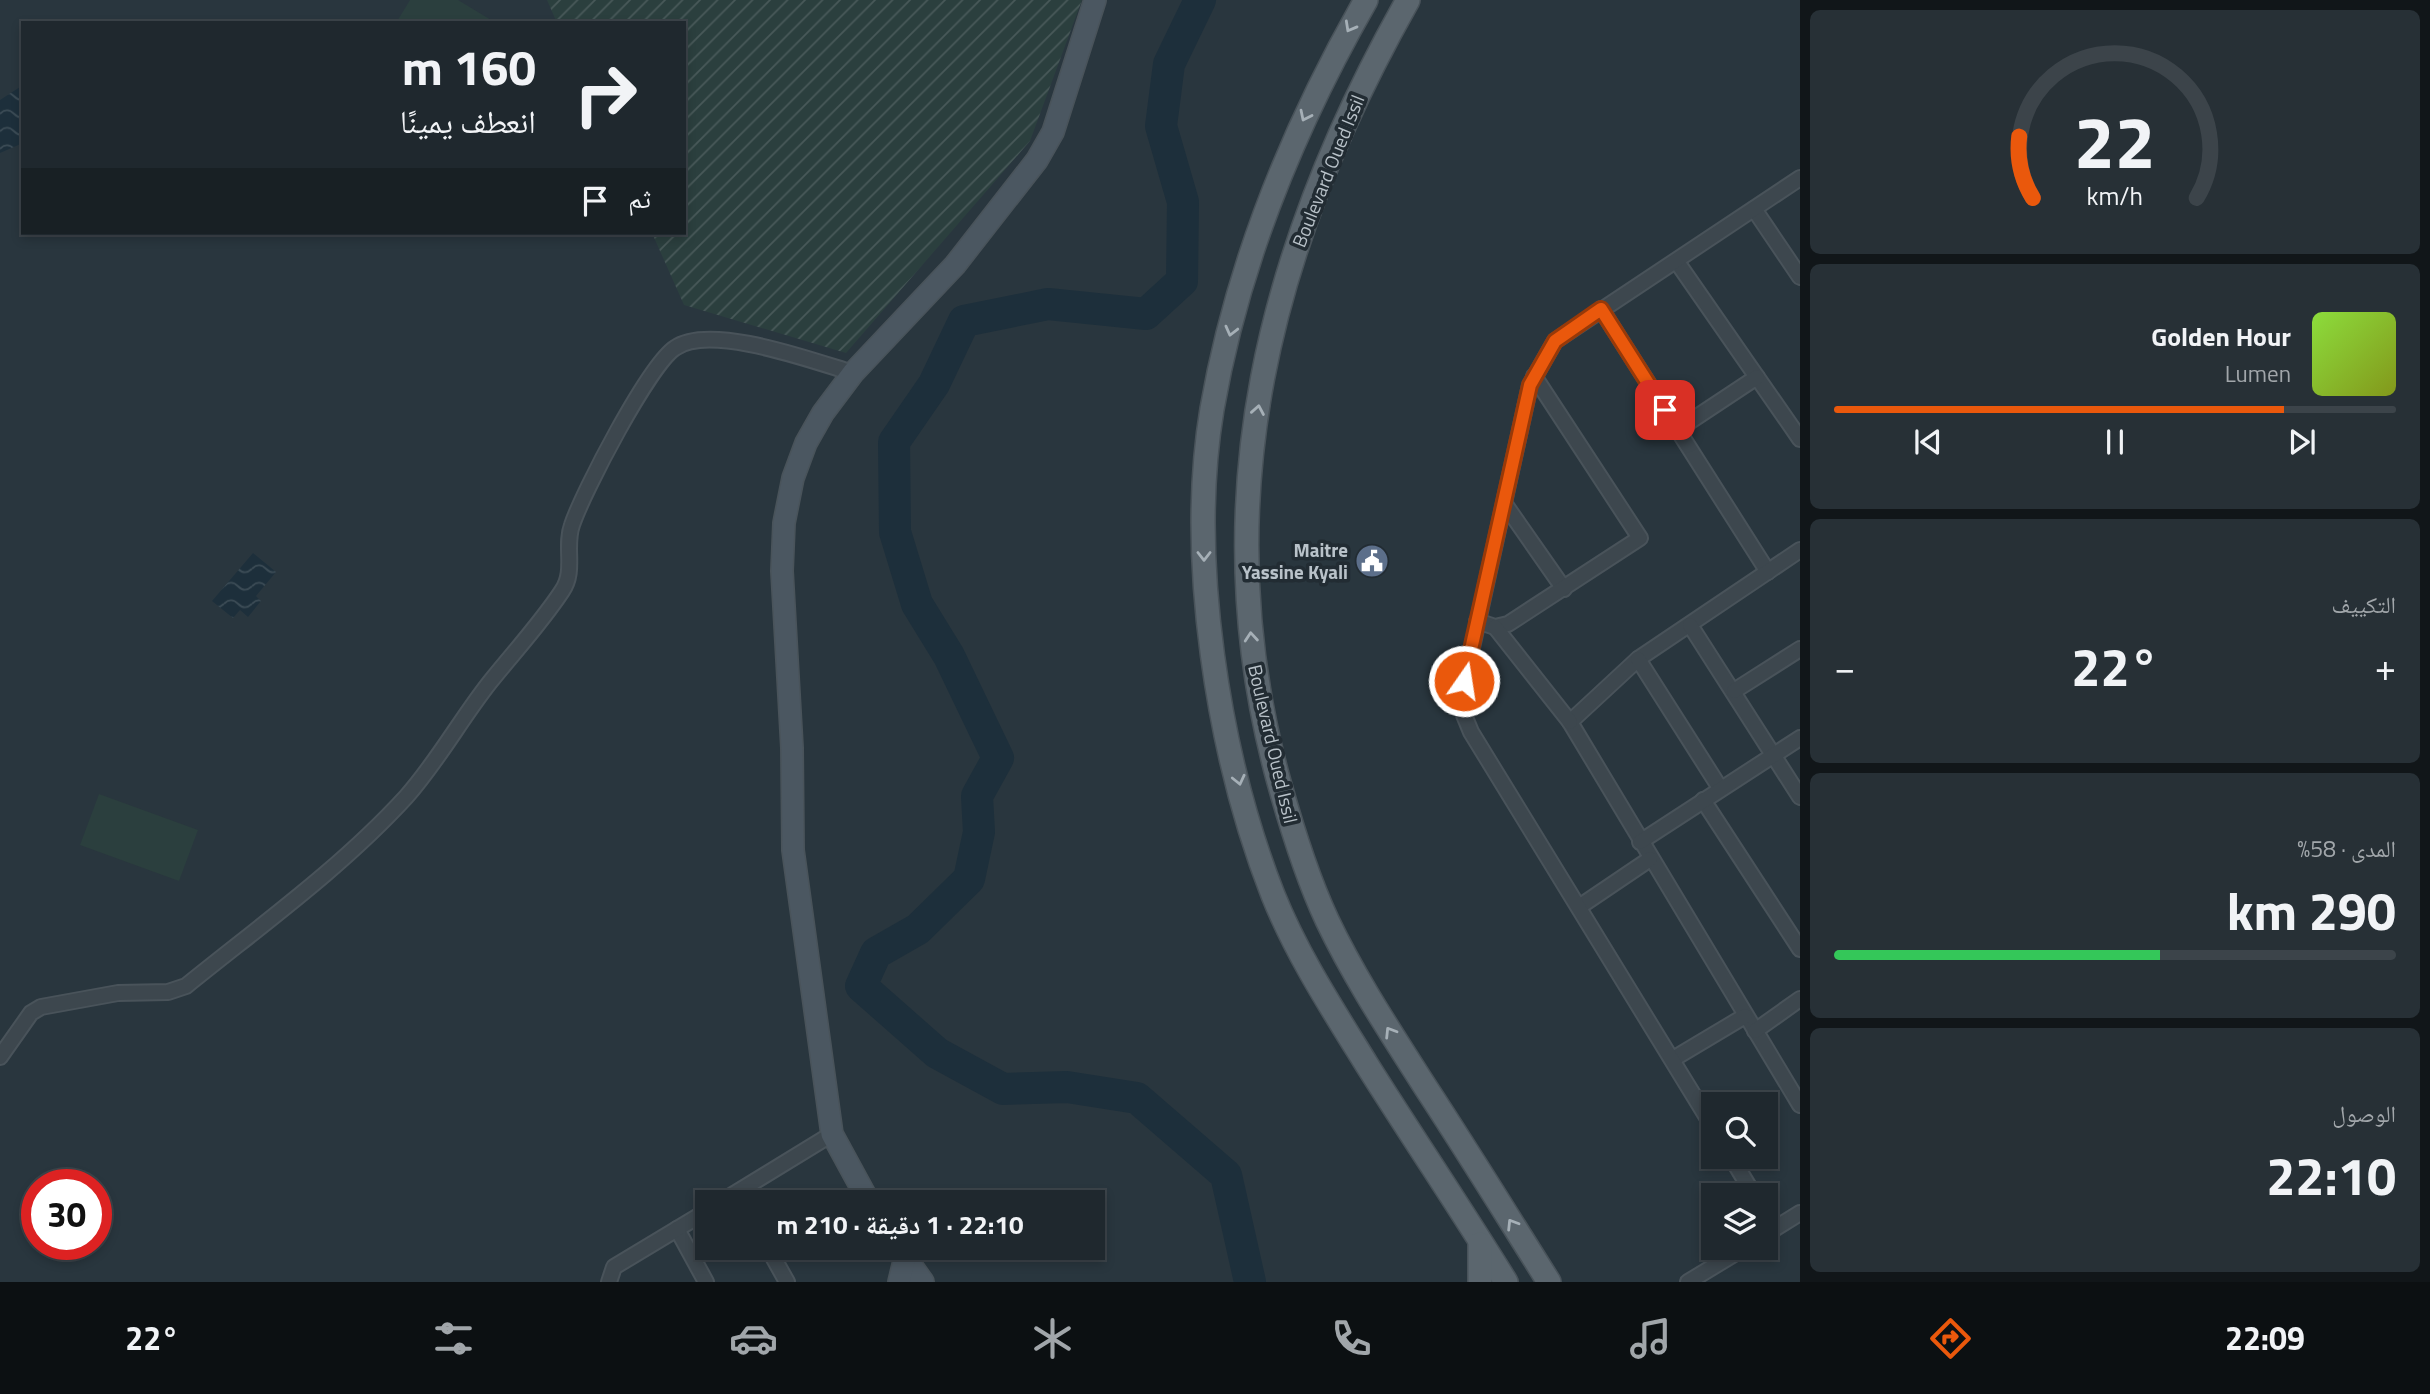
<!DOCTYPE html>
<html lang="ar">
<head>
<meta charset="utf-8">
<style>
  body { margin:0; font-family:"Titillium Web","Noto Naskh Arabic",sans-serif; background:#273036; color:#f1f3f6; direction:rtl; height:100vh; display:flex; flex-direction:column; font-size:26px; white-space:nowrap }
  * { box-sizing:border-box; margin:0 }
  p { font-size:23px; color:#a1a6aa }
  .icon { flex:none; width:38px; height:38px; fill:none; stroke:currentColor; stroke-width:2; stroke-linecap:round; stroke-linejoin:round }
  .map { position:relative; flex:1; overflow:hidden; direction:ltr }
  .panel { display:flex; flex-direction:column; gap:10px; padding:10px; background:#111619; width:630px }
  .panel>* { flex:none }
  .top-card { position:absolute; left:21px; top:21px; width:665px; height:214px; border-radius:0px; box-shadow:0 4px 10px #0003,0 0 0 2px #3c444a; direction:rtl; background:#1f282e; color:#f1f3f6; overflow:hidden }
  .tools { position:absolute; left:1701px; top:1092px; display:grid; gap:14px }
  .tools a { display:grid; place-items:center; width:77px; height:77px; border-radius:0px; background:#1f282e; box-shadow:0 4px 10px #0003,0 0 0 2px #3c444a; font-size:35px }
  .speed { position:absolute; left:21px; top:1169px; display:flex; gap:14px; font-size:35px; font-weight:700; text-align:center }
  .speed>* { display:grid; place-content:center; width:91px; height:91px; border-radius:50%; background:#1f282e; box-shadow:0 4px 10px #0003,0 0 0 2px #3c444a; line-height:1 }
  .speed .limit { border:10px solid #d22; background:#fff; color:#111 }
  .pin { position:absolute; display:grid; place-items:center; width:60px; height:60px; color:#fff; margin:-30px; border-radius:14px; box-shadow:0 4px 10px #0006 }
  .me { position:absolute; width:77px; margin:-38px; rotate:13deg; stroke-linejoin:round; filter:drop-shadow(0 0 5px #0008) }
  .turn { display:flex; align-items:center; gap:24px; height:147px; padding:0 35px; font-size:32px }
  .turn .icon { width:91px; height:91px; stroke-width:2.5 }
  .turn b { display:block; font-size:49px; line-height:60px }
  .then { display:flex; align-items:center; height:66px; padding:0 35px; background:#0003; gap:14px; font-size:26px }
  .big { font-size:52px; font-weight:700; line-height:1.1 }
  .panel .widget { flex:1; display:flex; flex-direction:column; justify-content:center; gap:10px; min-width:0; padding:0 24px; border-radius:10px; background:#273036 }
  .panel .dial { align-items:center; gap:0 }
  .dial svg { height:182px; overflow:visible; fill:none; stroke:#3c444a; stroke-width:7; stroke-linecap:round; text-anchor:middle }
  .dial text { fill:#f1f3f6; stroke:none }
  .song { display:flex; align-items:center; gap:21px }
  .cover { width:84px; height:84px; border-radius:10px; background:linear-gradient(135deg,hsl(90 70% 55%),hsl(70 70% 35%)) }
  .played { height:7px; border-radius:4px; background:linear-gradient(90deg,#ea580c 80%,#3c444a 80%) }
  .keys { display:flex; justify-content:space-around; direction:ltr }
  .heat { display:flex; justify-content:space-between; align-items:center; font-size:38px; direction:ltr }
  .charge { height:10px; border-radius:5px; background:linear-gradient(90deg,#34c759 58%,#3c444a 0) }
  .trip { position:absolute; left:695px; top:1190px; width:410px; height:70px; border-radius:0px; background:#1f282e; box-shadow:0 4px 10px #0003,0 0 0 2px #3c444a; font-weight:700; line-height:70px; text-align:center; direction:rtl }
  .tab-bar { display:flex; height:112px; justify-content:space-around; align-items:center; background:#0c1012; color:#a1a6aa }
  .tab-bar .icon { width:49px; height:49px }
  .tab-bar .current { color:#ea580c }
  .tab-bar b { font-size:32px; color:#f1f3f6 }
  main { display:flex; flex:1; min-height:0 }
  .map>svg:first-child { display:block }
  .park { fill:#2b3f3e }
  .garden { fill:url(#garden-furrows) }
  .water { fill:url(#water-waves) }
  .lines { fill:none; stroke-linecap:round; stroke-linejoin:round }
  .river { stroke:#1d2f3b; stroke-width:32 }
  .street-casing { stroke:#49535a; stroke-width:18 }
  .secondary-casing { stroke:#49535a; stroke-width:24 }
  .primary-casing { stroke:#49535a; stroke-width:26 }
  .street { stroke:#3d474e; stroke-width:14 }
  .secondary { stroke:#4b5761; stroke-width:21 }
  .primary { stroke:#5b666e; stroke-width:23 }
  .oneway { stroke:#a6b0b7 }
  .route-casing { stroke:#983908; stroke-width:18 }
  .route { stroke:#ea580c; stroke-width:12 }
  .labels { text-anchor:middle; stroke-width:7; stroke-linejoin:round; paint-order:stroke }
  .street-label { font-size:19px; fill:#b9c2c9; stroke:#222c33 }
  .poi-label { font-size:19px; font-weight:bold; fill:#b9c2c9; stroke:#222c33; text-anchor:end }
</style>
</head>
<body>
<main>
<section class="panel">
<div class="widget dial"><svg viewBox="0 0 100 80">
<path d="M14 69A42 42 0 1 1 86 69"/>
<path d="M14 69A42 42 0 0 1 8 42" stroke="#ea580c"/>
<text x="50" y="56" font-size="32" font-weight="700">22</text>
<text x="50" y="72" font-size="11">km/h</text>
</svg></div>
<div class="widget">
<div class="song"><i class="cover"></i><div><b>Golden Hour</b><p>Lumen</p></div></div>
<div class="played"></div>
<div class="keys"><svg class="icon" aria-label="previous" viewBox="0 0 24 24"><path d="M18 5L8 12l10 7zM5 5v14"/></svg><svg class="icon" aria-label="pause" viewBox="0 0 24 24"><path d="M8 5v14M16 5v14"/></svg><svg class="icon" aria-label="next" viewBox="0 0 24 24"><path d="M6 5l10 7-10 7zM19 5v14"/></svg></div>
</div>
<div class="widget"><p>التكييف</p>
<div class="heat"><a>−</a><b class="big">22°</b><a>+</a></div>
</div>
<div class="widget"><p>المدى · 58%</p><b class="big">290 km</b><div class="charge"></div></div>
<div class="widget"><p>الوصول</p><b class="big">22:10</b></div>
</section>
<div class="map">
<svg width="1800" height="1282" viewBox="0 0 1800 1282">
  <defs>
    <pattern id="garden-furrows" width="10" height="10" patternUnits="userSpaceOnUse" patternTransform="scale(1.75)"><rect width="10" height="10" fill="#2b3f3e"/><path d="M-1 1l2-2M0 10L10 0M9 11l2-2" fill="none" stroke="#485959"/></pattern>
    <pattern id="water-waves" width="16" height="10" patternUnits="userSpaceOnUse" patternTransform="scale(1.75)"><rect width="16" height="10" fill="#1d2f3b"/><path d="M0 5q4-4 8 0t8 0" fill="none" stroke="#3c4c56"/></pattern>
  </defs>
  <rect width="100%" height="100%" fill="#29363e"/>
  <g class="park">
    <polygon points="410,0 458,0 496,23 396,23"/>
    <polygon points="99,794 198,830 179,881 80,845"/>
  </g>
  <polygon class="garden" points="547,0 1082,0 1030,141 846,353 684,305 652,233 684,233 684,23 557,23"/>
  <g class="water">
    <polygon points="23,85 23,143 0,153 0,100"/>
    <polygon points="253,553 276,572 256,596 261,601 248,617 240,610 233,618 212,601"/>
  </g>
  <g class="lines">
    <polyline class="river" points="1200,0 1169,64 1161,126 1183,202 1182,281 1146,314 1048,304 964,321 934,384 894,442 895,532 917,604 949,656 998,758 977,796 979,832 969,879 918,929 876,953 861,986 937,1053 1003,1089 1067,1087 1137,1098 1226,1175 1250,1282"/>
    <defs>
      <g id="street">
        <polyline points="1754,209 1800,277"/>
        <polyline points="1677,262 1800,439"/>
        <polyline points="1601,309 1768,572"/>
        <polyline points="1677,430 1757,377"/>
        <polyline points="1504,503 1564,589"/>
        <polyline points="1800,550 1638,659 1570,722 1800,1105"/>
        <polyline points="1477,621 1495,627 1508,624 1640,538 1534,376"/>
        <polyline points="1690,625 1800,797"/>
        <polyline points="1495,627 1570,722"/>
        <polyline points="1638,659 1720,788"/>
        <polyline points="1734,691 1800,649"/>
        <polyline points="1703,800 1800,949"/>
        <polyline points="1640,842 1800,738"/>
        <polyline points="1579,907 1650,859"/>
        <polyline points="1755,1031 1800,999"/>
        <path d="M0 1057 31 1013 41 1007 118 993 168 992 186 986C260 926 341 868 406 797 438 761 460 720 490 682 514 652 541 623 562 591 576 571 564 547 572 525 583 492 649 365 675 348 710 323 813 361 853 373"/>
        <polyline points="1673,1059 1745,1016"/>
        <polyline points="1713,1127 1471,732 1464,715 1462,693 1530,385 1555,341 1800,178"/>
        <polyline points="1731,1157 1754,1195"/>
        <polyline points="721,1202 832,1134"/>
        <polyline points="1766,1216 1774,1229"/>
        <polyline points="677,1229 706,1282"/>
        <polyline points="1766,1234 1800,1213"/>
        <polyline points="768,1248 787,1282"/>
        <polyline points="609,1282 614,1267 707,1211"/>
        <polyline points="1688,1282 1744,1248"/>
      </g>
      <g id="secondary">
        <polyline points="869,1202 832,1134 793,850 792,748 782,571 784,523 793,478 806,443 823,413 853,373 955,265 1037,160 1053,132 1095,0"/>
        <polyline points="899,1248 923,1282"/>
        <polyline points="899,1282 905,1257"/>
      </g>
      <g id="primary">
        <path d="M1366 0C1294 126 1237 265 1212 409 1187 558 1218 755 1273 895 1297 955 1333 1010 1367 1065 1413 1138 1461 1209 1506 1282"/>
        <path d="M1408 0C1269 246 1202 503 1279 782 1292 829 1306 875 1327 920 1355 979 1391 1033 1426 1088 1468 1152 1508 1217 1549 1282"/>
        <polyline points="1480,1282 1480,1244"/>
      </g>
    </defs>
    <use href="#street" class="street-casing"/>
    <use href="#secondary" class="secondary-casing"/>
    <use href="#primary" class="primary-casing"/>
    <use href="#street" class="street"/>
    <use href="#secondary" class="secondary"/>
    <use href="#primary" class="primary"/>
  </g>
  <defs><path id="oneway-chevron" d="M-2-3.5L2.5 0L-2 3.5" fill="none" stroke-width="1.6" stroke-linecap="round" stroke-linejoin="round" transform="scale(1.75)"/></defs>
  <g class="oneway">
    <use href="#oneway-chevron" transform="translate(1350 27) rotate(119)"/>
    <use href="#oneway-chevron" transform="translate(1305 116) rotate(116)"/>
    <use href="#oneway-chevron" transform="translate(1231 331) rotate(104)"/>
    <use href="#oneway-chevron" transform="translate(1258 410) rotate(-80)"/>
    <use href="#oneway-chevron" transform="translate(1204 556) rotate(90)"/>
    <use href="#oneway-chevron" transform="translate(1251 637) rotate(-95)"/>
    <use href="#oneway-chevron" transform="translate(1239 780) rotate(77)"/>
    <use href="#oneway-chevron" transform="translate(1390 1032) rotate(-122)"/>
    <use href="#oneway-chevron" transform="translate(1512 1224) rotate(-122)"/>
  </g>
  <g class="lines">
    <defs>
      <polyline id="route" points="1464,681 1530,385 1555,341 1601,309 1665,410"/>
    </defs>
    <use href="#route" class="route-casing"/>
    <use href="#route" class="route"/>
  </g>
  <defs>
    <symbol id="civic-disc" viewBox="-11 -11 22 22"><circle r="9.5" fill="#5c6f8a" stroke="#222c33"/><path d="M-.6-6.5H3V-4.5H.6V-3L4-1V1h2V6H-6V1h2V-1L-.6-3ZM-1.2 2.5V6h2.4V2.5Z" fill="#fff"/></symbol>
  </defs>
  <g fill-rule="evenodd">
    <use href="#civic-disc" x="1353" y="542" width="38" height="38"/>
  </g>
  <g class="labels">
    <g class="street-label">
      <text transform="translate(1328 171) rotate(-68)" y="7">Boulevard Oued Issil</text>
      <text transform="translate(1273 744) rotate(77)" y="7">Boulevard Oued Issil</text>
    </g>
    <g class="poi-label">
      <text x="1348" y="557">Maitre<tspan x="1348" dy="22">Yassine Kyali</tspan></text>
    </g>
  </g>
</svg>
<div class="tools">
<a><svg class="icon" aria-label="search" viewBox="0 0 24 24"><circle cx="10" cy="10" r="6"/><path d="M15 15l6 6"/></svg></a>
<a><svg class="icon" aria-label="layers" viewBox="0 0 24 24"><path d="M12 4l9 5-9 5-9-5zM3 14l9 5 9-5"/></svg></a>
</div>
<div class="speed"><div class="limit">30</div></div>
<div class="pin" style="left:1665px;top:410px;background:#d93025"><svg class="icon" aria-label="arrive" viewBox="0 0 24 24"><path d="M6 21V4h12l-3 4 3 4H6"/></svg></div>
<svg class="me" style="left:1464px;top:681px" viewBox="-20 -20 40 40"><circle r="17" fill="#ea580c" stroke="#fff" stroke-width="3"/><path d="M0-11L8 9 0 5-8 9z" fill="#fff"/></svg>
<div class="trip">22:10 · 1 دقيقة · 210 m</div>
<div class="top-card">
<div class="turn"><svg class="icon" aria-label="right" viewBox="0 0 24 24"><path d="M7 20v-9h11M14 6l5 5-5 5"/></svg><div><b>160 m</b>انعطف يمينًا</div></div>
<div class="then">ثم<svg class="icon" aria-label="arrive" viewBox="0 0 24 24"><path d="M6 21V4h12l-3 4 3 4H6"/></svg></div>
</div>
</div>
</main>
<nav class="tab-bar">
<b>22:09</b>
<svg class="icon current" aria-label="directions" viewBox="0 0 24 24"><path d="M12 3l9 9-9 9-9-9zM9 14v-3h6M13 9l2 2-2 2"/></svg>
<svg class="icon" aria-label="music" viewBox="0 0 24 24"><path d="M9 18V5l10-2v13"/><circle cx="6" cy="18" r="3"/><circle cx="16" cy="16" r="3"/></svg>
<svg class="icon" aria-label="phone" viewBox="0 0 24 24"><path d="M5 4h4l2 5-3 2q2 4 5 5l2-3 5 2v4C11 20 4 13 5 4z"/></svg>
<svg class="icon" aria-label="climate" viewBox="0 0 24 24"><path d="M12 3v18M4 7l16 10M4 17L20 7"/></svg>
<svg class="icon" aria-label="car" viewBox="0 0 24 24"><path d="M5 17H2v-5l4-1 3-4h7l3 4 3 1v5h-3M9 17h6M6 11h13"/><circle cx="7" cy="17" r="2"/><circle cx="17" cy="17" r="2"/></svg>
<svg class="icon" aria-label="filters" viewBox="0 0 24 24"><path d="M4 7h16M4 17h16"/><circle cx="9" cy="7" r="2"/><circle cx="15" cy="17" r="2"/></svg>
<b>22°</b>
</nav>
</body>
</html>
